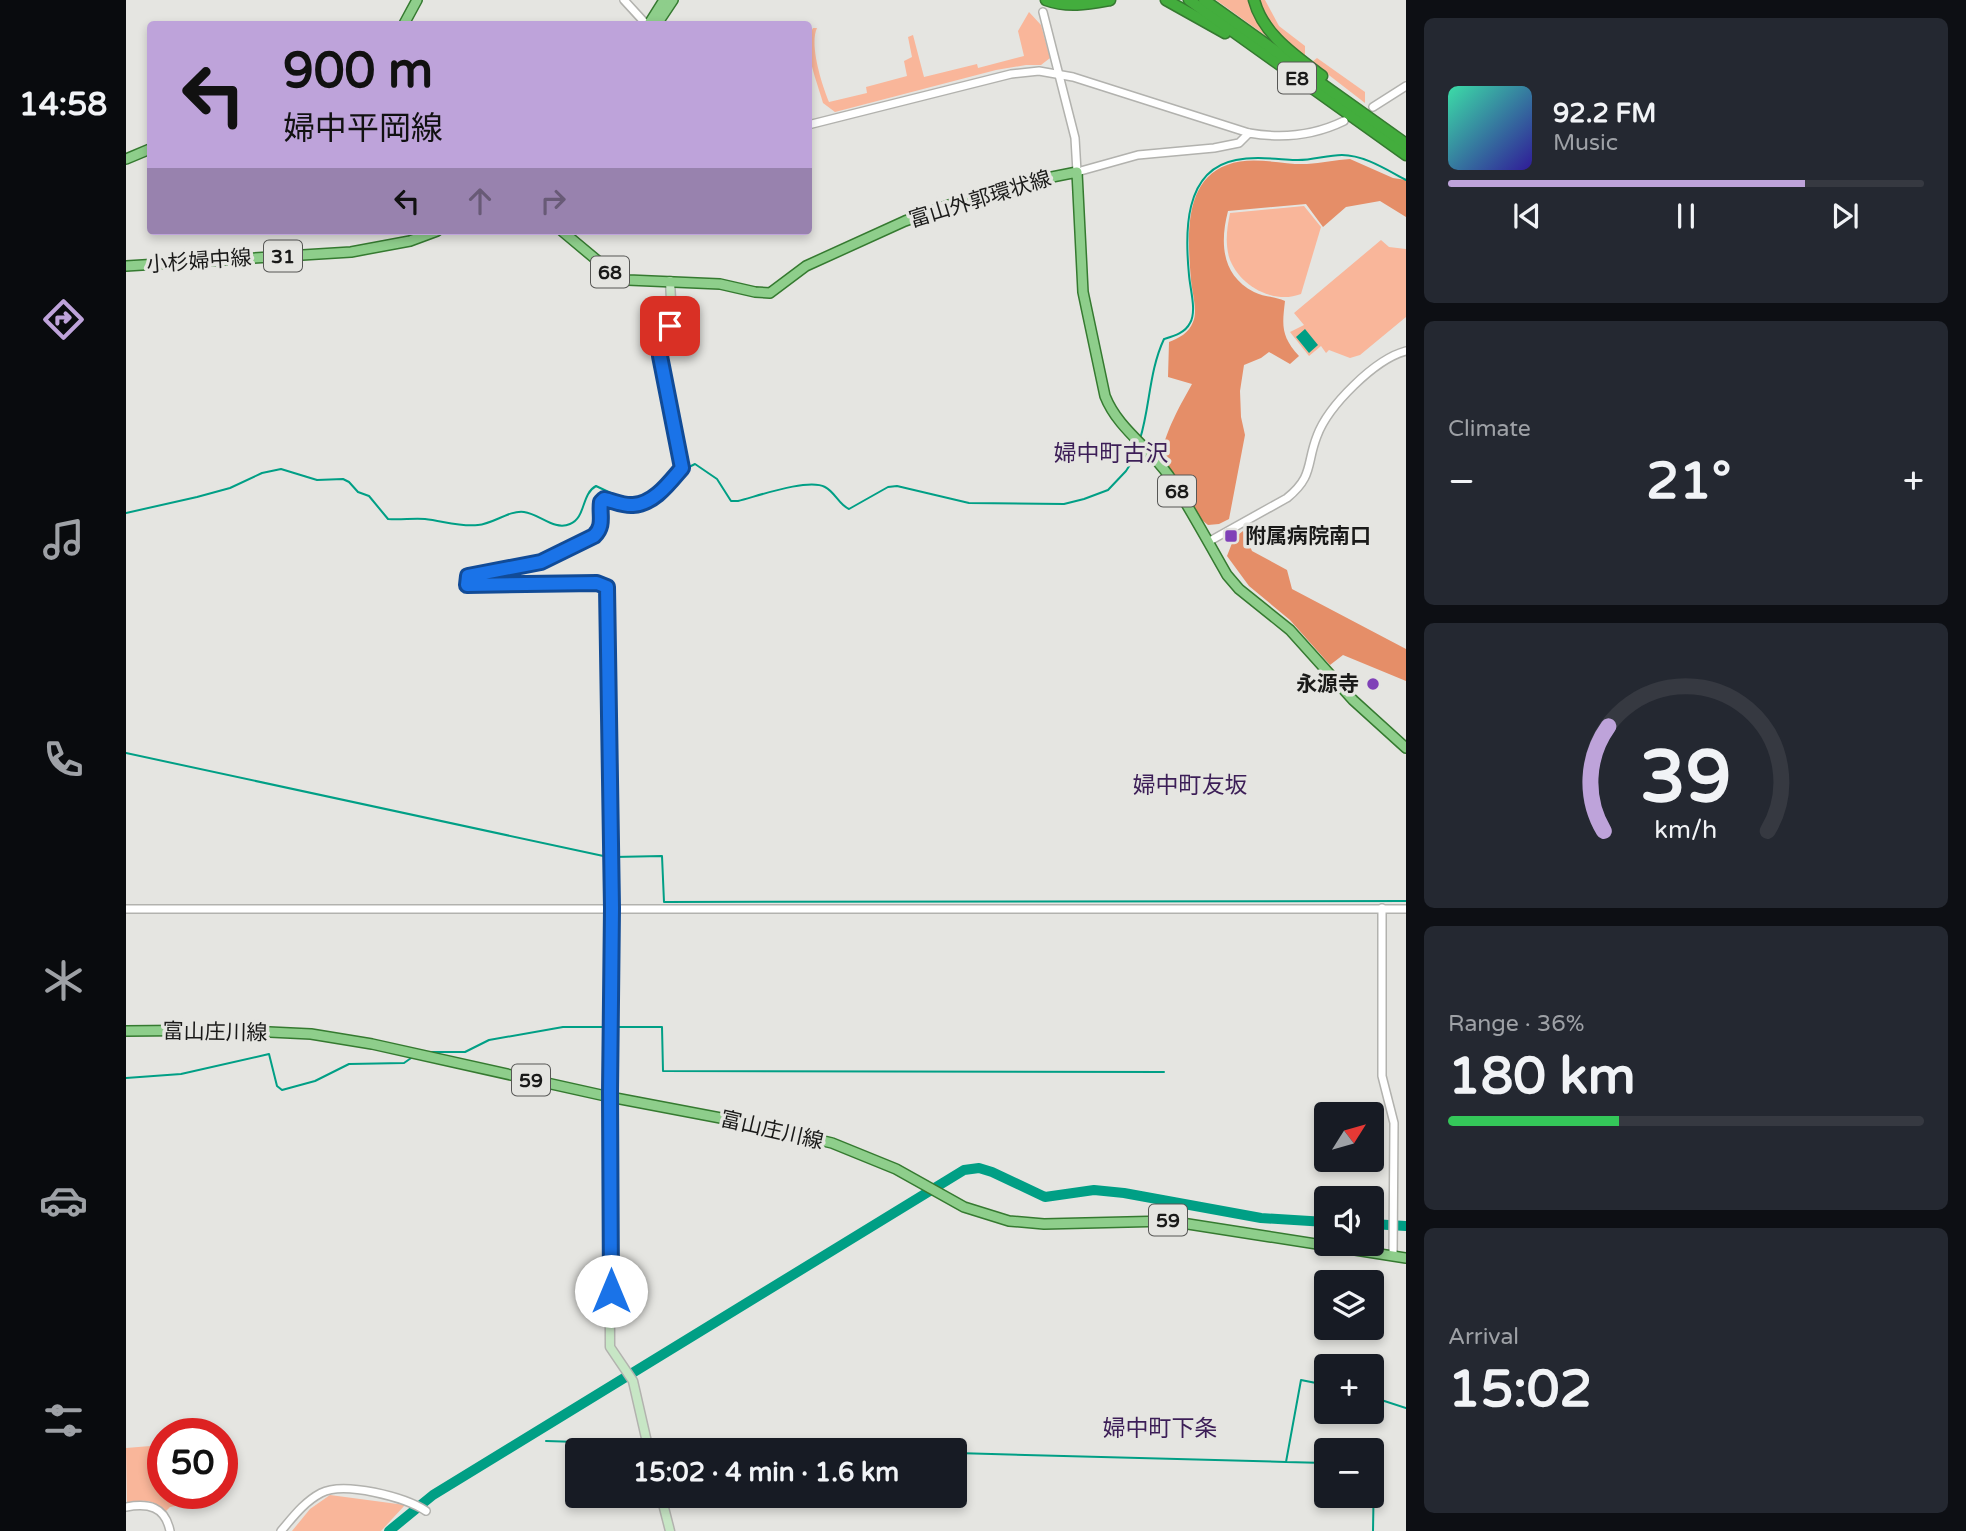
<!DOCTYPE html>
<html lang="en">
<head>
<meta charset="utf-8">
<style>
  body { margin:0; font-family:"Varela Round","Noto Sans JP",sans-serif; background:#242831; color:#f1f3f6; height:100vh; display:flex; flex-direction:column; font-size:26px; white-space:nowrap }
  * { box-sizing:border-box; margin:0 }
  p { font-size:23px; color:#9ea1a6 }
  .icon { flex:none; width:38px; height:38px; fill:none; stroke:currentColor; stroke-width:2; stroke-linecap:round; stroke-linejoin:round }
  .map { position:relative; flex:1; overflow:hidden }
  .panel { display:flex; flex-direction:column; gap:18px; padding:18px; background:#0d0f14; width:560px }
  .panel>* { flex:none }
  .hud { position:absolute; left:21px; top:21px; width:665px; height:214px; border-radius:7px; box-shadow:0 4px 10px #0003; background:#bea3da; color:#111; overflow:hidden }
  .needle { width:46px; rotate:53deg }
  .buttons { position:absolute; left:1188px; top:1102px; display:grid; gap:14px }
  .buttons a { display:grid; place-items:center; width:70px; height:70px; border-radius:7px; background:#171b24; box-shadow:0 4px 10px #0003; font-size:35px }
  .speed { position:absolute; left:21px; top:1418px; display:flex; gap:14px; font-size:35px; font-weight:700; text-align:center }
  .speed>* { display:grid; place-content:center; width:91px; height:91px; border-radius:50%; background:#171b24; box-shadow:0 4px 10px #0003; line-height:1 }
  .speed .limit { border:10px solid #d22; background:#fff; color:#111 }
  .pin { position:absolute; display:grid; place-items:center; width:60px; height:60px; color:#fff; margin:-30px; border-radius:14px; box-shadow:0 4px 10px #0006 }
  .me { position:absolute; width:77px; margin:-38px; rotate:0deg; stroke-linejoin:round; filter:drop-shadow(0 0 5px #0008) }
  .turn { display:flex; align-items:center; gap:24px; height:147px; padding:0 21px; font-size:32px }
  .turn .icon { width:91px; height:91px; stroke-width:2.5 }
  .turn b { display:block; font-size:49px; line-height:60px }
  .lanes { display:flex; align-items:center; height:66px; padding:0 21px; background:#0003; justify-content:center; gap:35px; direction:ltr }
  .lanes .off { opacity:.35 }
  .big { font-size:52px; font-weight:800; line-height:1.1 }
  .panel .card { flex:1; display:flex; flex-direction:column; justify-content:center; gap:10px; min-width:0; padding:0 24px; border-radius:10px; background:#242831 }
  .panel .dial { align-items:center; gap:0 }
  .dial svg { height:182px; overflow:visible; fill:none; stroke:#363941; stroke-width:7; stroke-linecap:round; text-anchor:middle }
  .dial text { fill:#f1f3f6; stroke:none }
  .song { display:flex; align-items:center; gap:21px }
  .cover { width:84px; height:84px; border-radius:10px; background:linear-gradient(135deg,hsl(160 70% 55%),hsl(250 70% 35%)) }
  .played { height:7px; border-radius:4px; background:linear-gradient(90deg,#bea3da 75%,#363941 75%) }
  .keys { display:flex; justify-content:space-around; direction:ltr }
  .heat { display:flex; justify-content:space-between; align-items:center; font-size:38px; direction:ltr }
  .charge { height:10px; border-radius:5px; background:linear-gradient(90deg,#34c759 36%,#363941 0) }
  .trip { position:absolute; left:439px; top:1438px; width:402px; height:70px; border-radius:7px; background:#171b24; box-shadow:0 4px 10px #0003; font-weight:800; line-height:70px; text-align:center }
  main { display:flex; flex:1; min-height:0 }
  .tab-bar { display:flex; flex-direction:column; width:126px; justify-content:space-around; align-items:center; background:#090b0e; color:#9ea1a6 }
  .tab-bar .icon { width:49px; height:49px }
  .tab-bar .active { color:#bea3da }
  .tab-bar b { font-size:32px; color:#f1f3f6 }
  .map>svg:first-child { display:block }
  .green { fill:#f9b69a }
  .forest { fill:#e58e68 }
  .water { fill:#009f85 }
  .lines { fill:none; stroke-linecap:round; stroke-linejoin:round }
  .stream { stroke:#009f85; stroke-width:2 }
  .river { stroke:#009f85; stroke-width:10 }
  .tertiary-casing { stroke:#b2b2ae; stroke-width:10 }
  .secondary-casing { stroke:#b2b2ae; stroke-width:11 }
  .primary-casing { stroke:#357a30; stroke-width:12 }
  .motorway-casing { stroke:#357a30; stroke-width:13 }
  .tertiary { stroke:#fff; stroke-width:7 }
  .secondary { stroke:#c7e6c5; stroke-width:8 }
  .primary { stroke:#8ece8b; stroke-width:9 }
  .motorway { stroke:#43ad3d; stroke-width:10 }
  .route-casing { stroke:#114b97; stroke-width:18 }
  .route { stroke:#1a73e8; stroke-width:12 }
  .poi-dot { fill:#7f41b7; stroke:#e5e5e1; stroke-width:2.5 }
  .labels { text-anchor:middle; stroke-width:7; stroke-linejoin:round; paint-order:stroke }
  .shield { fill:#e5e5e1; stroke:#575755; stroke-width:2 }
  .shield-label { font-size:19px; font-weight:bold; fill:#1a1a19 }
  .street-label { font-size:21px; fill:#1a1a19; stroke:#e5e5e1 }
  .poi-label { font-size:21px; font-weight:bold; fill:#1a1a19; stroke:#e5e5e1; text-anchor:start }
  .neighbourhood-label { font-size:23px; fill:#3c1e57; stroke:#e5e5e1 }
</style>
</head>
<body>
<main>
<nav class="tab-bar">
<b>14:58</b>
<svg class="icon active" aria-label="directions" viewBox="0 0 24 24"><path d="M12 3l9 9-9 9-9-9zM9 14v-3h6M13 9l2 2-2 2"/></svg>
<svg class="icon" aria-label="music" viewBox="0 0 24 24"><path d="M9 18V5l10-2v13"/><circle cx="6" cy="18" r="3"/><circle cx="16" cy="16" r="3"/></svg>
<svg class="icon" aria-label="phone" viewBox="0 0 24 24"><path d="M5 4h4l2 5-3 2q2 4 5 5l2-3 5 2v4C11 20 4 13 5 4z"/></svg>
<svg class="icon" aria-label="climate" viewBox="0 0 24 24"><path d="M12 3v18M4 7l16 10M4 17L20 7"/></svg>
<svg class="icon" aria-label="car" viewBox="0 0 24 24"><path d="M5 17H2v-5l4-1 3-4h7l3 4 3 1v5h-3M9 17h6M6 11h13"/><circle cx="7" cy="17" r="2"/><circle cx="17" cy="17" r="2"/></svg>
<svg class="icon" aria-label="filters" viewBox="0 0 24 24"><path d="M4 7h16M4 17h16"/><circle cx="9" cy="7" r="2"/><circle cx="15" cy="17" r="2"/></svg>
</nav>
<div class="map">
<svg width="1280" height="1531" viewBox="0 0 1280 1531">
  <rect width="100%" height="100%" fill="#e5e5e1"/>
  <g class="green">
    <polygon points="1090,0 1125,0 1161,51"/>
    <path d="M1132 0H1139L1153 26 1179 46V58C1159 41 1142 26 1132 0Z"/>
    <path d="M903 12 915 25 924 58 915 65H900L870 70 709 112 697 103C692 84 675 45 687 28H691C683 45 696 85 703 102L741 93 740 87 781 76 778 61 786 57 782 37 787 35 798 77 851 64 852 68 898 56 892 31Z"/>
    <polygon points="1191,58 1239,92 1239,103 1186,62"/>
    <path d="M1178 206 1195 227 1175 294C1147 305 1112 285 1103 257 1099 242 1101 228 1104 213Z"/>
    <polygon points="1255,240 1263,247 1280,249 1280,317 1234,355 1224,358 1203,350 1200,353 1195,346 1183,356 1164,332 1178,325 1168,313"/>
    <path d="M37 1445V1493H86L87 1499 44 1507 39 1512C27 1499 19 1499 1 1503L0 1448Z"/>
    <polygon points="204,1495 279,1505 255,1531 166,1531 184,1509"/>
  </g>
  <g class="forest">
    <path d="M1224 159 1267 178 1280 180V217L1254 201 1220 207 1197 227 1180 204 1102 211C1094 242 1095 275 1128 292 1137 297 1149 296 1159 301 1156 326 1155 336 1173 356L1164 364 1143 352 1135 358 1118 365 1114 391 1115 417 1119 435 1103 519 1093 524 1082 525 1071 516 1034 457C1042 427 1051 411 1066 384L1042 377 1043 342C1053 338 1063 333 1067 322 1072 311 1066 292 1065 280 1062 242 1056 181 1101 165 1126 155 1155 165 1181 164 1195 163 1210 160 1224 159Z"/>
    <polygon points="1117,531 1126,551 1161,570 1166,589 1280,649 1280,681 1217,655 1204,665 1164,620 1123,586 1101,556 1108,538"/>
  </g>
  <polygon class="water" points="1179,329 1192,345 1183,353 1170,337"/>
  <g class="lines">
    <g class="stream">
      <path d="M1014 439C1024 407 1023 371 1038 339 1048 336 1059 333 1064 323 1071 311 1064 289 1063 275 1059 234 1057 170 1110 160 1129 156 1149 159 1169 160 1185 161 1200 155 1216 155 1238 155 1261 170 1280 180"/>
      <path d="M548 483 561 468 569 464 591 479 605 501H612C632 496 682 478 699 487 709 492 713 505 723 509L762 487 771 486 843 503 938 504 958 499 982 490 1000 471 1007 460 1012 445"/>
      <path d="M0 513 71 497 104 488 136 473 155 469 191 480 217 479 223 482 232 492 243 496 262 519C275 520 287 518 299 519 317 521 334 527 352 525 367 524 383 510 398 512 414 514 428 531 444 524 460 518 455 494 470 486L489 495 512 500"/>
      <polyline points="0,753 482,857"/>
      <polyline points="488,857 536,856 538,902 1280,901"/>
      <polyline points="487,1027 536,1027 537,1071 1038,1072"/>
      <polyline points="299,1052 339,1052 363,1040 437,1027 482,1027"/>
      <polyline points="0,1078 55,1074 143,1054 151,1086 156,1090 189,1081 223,1064 278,1063 288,1056"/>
      <polyline points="1200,1385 1175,1380 1160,1462 1200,1463"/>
      <polyline points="1246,1397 1280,1408"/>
      <polyline points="420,1441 517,1444"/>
      <polyline points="526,1444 730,1451"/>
      <polyline points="830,1453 1160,1462"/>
      <polyline points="1246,1466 1248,1472 1247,1531"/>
    </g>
    <g class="river">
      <polyline points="1246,1224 1280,1226"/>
      <polyline points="263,1531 307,1495 838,1170 853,1168 866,1172 919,1197 968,1190 998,1193 1135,1218 1200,1222"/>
    </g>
    <defs>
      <g id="tertiary">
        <polyline points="498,0 520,24"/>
        <path d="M917 12 949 138 951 172 1012 155 1088 148 1113 143 1123 133C1157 139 1187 136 1218 121"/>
        <polyline points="1247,107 1280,86"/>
        <polyline points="682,125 885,74 913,71 947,77 1123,133"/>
        <path d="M1082 542 1161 498C1188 476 1180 464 1191 436 1202 406 1249 359 1280 351"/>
        <polyline points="1256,908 1256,1076 1268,1123 1267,1256"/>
        <polyline points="0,909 1280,909"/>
        <path d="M0 1507C22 1503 39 1506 44 1531"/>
        <path d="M155 1531C167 1517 178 1502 195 1493 218 1481 279 1497 300 1511"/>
      </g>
      <g id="secondary">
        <path d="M523 1451 507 1381 484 1347 483 1093 486 908 481 587 471 583 341 585 343 576 415 562 468 536C479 526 473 514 475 502L478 499 508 505 533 494 556 468 534 356 546 319 544 281"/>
        <polyline points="535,1496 544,1531"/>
      </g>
      <g id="primary">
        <polyline points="278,24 291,0"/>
        <polyline points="523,24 538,0"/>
        <polyline points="531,24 547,0"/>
        <polyline points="0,159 24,149"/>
        <path d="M436 231 491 277 502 280 594 284 629 292 644 293 680 266 779 221 840 199 901 182 951 172 957 292 979 396C992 429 1023 447 1043 476 1064 508 1082 542 1101 575L1113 589 1164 630 1227 700 1280 748"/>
        <polyline points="0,266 225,252 284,241 311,231"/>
        <polyline points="0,1031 104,1030 185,1034 246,1044 484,1097 621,1123 706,1143 770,1169 838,1207 883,1221 918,1224 1043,1221 1280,1258"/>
      </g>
      <g id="motorway">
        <path d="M920 0C942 8 962 4 984 0"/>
        <polyline points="1040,0 1099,33"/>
        <polyline points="1063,0 1280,155"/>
        <polyline points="1078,0 1280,144"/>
        <path d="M1128 0C1137 35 1170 56 1196 76"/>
      </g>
    </defs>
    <use href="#tertiary" class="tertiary-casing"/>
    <use href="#secondary" class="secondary-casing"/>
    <use href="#primary" class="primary-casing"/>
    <use href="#motorway" class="motorway-casing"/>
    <use href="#tertiary" class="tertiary"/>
    <use href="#secondary" class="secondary"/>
    <use href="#primary" class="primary"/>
    <use href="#motorway" class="motorway"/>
  </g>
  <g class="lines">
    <defs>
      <path id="route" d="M485 1291 484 1093 486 908 481 587 471 583 341 585 342 576 415 562 468 536C479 526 473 514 475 502L478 499C488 501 497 506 507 505 528 504 543 483 556 468L534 356 544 326"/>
    </defs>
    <use href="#route" class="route-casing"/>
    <use href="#route" class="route"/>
  </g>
  <g class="poi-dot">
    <rect x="1098" y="529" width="14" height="14" rx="3.5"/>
    <circle cx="1247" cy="684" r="7"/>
  </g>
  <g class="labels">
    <g class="shield">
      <rect x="1152" y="62.5" width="38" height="31" rx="5"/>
      <rect x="138" y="240.5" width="38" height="31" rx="5"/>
      <rect x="465" y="256.5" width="38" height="31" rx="5"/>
      <rect x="1032" y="475.5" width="38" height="31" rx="5"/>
      <rect x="386" y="1064.5" width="38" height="31" rx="5"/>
      <rect x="1023" y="1204.5" width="38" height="31" rx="5"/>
    </g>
    <g class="shield-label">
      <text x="1171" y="85">E8</text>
      <text x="157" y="263">31</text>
      <text x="484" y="279">68</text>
      <text x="1051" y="498">68</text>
      <text x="405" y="1087">59</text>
      <text x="1042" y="1227">59</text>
    </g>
    <g class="street-label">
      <text transform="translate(854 199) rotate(-17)" y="7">富山外郭環状線</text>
      <text transform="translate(73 261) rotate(-4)" y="7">小杉婦中線</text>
      <text transform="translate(89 1032) rotate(1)" y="7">富山庄川線</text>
      <text transform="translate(646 1130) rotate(13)" y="7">富山庄川線</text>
    </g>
    <g class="poi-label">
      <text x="1119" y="543">附属病院南口</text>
      <text x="1233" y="691" text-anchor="end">永源寺</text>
    </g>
    <g class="neighbourhood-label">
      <text x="985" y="461">婦中町古沢</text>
      <text x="1064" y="793">婦中町友坂</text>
      <text x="1034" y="1436">婦中町下条</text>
    </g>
  </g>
</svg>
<div class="buttons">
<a><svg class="needle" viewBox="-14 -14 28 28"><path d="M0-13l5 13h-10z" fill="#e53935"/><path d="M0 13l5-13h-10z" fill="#9ea1a6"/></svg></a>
<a><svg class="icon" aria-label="sound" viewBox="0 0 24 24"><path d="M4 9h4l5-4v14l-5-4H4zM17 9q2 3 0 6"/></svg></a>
<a><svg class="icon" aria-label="layers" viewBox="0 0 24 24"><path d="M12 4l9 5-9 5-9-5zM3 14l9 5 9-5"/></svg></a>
<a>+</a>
<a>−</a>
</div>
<div class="speed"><div class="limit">50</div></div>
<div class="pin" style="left:544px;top:326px;background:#d93025"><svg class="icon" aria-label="arrive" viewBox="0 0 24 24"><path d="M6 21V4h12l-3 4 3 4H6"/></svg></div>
<svg class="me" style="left:485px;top:1291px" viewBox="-20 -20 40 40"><circle r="19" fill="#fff"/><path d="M0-13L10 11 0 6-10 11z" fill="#1a73e8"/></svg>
<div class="trip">15:02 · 4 min · 1.6 km</div>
<div class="hud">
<div class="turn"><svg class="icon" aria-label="left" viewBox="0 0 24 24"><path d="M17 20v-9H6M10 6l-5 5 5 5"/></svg><div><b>900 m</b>婦中平岡線</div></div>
<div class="lanes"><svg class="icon" aria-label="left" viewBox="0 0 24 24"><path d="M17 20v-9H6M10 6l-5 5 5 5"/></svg><svg class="icon off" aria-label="ahead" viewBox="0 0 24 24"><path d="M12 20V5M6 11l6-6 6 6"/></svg><svg class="icon off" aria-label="right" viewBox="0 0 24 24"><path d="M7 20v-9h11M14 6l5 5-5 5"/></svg></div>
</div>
</div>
<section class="panel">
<div class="card">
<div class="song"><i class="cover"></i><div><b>92.2 FM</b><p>Music</p></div></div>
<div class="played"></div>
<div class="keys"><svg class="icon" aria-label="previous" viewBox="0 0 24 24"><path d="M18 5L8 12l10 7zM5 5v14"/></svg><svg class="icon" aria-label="pause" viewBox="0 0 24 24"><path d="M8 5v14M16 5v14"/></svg><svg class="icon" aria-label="next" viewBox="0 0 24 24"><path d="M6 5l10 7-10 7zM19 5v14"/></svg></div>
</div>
<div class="card"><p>Climate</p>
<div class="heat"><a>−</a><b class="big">21°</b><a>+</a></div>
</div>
<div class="card dial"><svg viewBox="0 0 100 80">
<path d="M14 69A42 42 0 1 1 86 69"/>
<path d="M14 69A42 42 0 0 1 16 23" stroke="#bea3da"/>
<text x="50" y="56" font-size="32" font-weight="700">39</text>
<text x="50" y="72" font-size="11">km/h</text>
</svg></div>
<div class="card"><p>Range · 36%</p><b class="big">180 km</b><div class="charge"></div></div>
<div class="card"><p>Arrival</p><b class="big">15:02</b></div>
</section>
</main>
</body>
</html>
